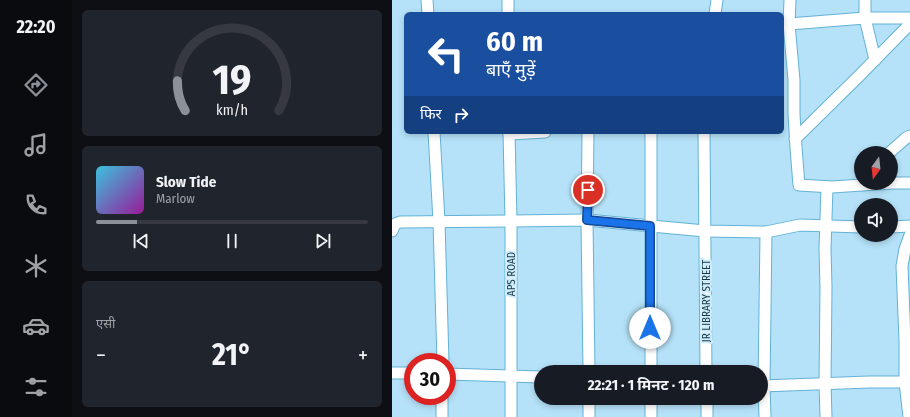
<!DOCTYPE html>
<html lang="hi">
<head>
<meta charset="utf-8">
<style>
  body { margin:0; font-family:"Fira Sans Condensed","Noto Sans Devanagari",sans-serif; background:#20242c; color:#f1f3f6; height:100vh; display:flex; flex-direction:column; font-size:15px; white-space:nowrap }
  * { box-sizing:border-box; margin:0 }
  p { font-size:13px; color:#9ea1a6 }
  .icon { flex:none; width:22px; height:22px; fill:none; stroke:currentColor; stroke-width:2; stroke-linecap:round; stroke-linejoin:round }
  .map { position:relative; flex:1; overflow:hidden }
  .details { display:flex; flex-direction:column; gap:10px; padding:10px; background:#0d0f14; width:320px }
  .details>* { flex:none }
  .banner { position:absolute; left:12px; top:12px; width:380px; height:122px; border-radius:6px; box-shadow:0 2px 6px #0003; background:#1a4fa0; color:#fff; overflow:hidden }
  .needle { width:26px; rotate:195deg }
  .fabs { position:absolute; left:462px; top:146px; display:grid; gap:8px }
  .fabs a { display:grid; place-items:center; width:44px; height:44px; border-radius:50%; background:#171b24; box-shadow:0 2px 6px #0003; font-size:20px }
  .speed { position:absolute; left:12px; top:353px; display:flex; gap:8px; font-size:20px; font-weight:700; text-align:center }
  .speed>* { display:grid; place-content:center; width:52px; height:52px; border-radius:50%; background:#171b24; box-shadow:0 2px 6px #0003; line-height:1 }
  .speed .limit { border:6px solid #d22; background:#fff; color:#111 }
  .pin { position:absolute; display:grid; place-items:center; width:34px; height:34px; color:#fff; margin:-17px; border:2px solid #fff; border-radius:50%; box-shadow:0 1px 4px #0007 }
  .me { position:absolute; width:44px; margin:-22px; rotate:0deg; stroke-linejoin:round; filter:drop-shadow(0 0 3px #0008) }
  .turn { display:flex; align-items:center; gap:14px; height:84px; padding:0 16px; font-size:18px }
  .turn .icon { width:52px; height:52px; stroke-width:2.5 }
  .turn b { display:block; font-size:28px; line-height:34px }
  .then { display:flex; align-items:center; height:38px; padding:0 16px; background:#0003; gap:8px; font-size:15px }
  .big { font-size:30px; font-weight:700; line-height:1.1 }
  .details .card { flex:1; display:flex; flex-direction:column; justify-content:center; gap:6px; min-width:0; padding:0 14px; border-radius:6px; background:#20242c }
  .details .dial { align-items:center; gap:0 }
  .dial svg { height:104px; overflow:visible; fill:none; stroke:#363941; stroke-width:7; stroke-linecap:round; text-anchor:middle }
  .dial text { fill:#f1f3f6; stroke:none }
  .song { display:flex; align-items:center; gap:12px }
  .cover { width:48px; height:48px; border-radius:6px; background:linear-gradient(135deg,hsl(190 70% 55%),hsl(300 70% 35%)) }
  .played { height:4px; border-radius:2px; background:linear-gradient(90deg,#8c9099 15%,#363941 15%) }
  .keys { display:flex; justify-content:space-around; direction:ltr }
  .heat { display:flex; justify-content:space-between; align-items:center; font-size:22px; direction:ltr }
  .trip { position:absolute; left:142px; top:365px; width:234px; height:40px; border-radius:20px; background:#171b24; box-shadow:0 2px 6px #0003; font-weight:700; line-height:40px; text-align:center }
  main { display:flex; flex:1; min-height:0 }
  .tabs { display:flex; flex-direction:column; width:72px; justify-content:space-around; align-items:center; background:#090b0e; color:#9ea1a6 }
  .tabs .icon { width:28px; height:28px }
  .tabs .selected { color:#8c9099 }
  .tabs b { font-size:18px; color:#f1f3f6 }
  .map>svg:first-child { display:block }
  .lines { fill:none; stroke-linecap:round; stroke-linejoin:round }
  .minor-casing { stroke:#63b2d5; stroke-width:13 }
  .minor { stroke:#fff; stroke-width:11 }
  .route-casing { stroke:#114b97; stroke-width:10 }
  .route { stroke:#1a73e8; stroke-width:7 }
  .labels { text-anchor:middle; stroke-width:4; stroke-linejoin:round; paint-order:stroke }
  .street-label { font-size:11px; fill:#173847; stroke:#cfedfc }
</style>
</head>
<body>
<main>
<nav class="tabs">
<b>22:20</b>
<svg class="icon selected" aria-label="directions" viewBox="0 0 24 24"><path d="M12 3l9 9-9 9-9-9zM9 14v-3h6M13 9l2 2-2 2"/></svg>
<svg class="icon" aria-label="music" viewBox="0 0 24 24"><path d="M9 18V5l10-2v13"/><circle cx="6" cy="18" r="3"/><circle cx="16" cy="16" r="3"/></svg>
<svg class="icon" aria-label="phone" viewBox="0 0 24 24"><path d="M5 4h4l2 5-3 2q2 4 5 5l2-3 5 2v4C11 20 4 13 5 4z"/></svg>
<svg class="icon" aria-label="climate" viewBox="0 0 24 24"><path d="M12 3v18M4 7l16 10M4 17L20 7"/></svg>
<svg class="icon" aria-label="car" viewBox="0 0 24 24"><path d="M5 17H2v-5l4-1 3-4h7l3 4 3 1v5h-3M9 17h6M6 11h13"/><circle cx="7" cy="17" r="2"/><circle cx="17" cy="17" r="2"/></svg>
<svg class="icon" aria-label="filters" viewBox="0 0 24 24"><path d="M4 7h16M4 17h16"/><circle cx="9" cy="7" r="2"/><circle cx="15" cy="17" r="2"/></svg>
</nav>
<section class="details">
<div class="card dial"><svg viewBox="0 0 100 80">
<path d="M14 69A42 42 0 1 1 86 69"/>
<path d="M14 69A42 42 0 0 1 8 46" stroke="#8c9099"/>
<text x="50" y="56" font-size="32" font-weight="700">19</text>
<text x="50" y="72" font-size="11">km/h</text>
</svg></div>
<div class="card">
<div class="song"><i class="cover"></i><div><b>Slow Tide</b><p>Marlow</p></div></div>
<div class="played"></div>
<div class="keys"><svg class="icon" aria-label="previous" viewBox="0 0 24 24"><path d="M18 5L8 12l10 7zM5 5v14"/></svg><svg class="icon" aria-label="pause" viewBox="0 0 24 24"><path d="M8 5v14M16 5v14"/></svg><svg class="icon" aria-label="next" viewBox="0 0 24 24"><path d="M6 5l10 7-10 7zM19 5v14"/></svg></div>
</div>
<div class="card"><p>एसी</p>
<div class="heat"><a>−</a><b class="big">21°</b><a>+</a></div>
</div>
</section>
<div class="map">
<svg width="518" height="417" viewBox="0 0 518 417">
  <rect width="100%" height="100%" fill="#b5e2f9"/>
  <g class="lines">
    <defs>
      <g id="minor">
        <polyline points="35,0 36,14"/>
        <polyline points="398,0 397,24 473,18 518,18"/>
        <polyline points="473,0 473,18 483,60"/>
        <polyline points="116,14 116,0"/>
        <polyline points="323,14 325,0"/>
        <polyline points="397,24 402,80 402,114 404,148 407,185 440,187 500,183 518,183"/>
        <polyline points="42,132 47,221 51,362"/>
        <polyline points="117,132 119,221 119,417"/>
        <polyline points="196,132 195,220 197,372"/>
        <polyline points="312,132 314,372"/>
        <polyline points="117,134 153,132"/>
        <polyline points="403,139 467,76 518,24"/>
        <polyline points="497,153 514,138 518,136"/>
        <polyline points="499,227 518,226"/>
        <polyline points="0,231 3,224 8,222 119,221 195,220 313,231 374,232 408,225 469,227"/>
        <polyline points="259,372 259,132"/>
        <polyline points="0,373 21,373"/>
        <polyline points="55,374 149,377"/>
        <polyline points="513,382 513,341 510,266 513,249 518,235"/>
        <polyline points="369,386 477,382 513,382 517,417"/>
        <polyline points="259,398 259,417"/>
        <polyline points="315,398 315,417"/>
        <polyline points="50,417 50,396"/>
        <polyline points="197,417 197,398"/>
        <polyline points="373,417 372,386 374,232"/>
        <polyline points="434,417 433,384 434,287 433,249 435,187"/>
      </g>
    </defs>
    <use href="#minor" class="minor-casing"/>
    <use href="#minor" class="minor"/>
  </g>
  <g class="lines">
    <defs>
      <polyline id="route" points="196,190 195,220 258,226 258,328"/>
    </defs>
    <use href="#route" class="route-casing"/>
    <use href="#route" class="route"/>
  </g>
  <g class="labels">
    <g class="street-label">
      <text transform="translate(119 274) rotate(-90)" y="4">APS ROAD</text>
      <text transform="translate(314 301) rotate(-90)" y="4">JR LIBRARY STREET</text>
    </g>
  </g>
</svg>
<div class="fabs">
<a><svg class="needle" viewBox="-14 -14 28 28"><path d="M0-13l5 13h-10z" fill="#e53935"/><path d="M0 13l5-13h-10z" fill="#9ea1a6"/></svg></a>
<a><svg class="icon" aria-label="sound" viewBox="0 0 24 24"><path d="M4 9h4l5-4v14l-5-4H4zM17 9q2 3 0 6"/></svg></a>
</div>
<div class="speed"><div class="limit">30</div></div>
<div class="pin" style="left:196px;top:190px;background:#d93025"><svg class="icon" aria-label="arrive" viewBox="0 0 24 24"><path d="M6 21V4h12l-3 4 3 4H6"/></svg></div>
<svg class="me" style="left:258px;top:328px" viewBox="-20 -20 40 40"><circle r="19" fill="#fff"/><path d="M0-13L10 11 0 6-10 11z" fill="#1a73e8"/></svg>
<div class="trip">22:21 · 1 मिनट · 120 m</div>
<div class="banner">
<div class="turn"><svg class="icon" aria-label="left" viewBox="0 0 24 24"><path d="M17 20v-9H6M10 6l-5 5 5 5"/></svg><div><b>60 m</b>बाएँ मुड़ें</div></div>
<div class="then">फिर<svg class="icon" aria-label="right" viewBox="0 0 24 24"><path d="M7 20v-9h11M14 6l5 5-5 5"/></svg></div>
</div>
</div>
</main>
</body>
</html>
